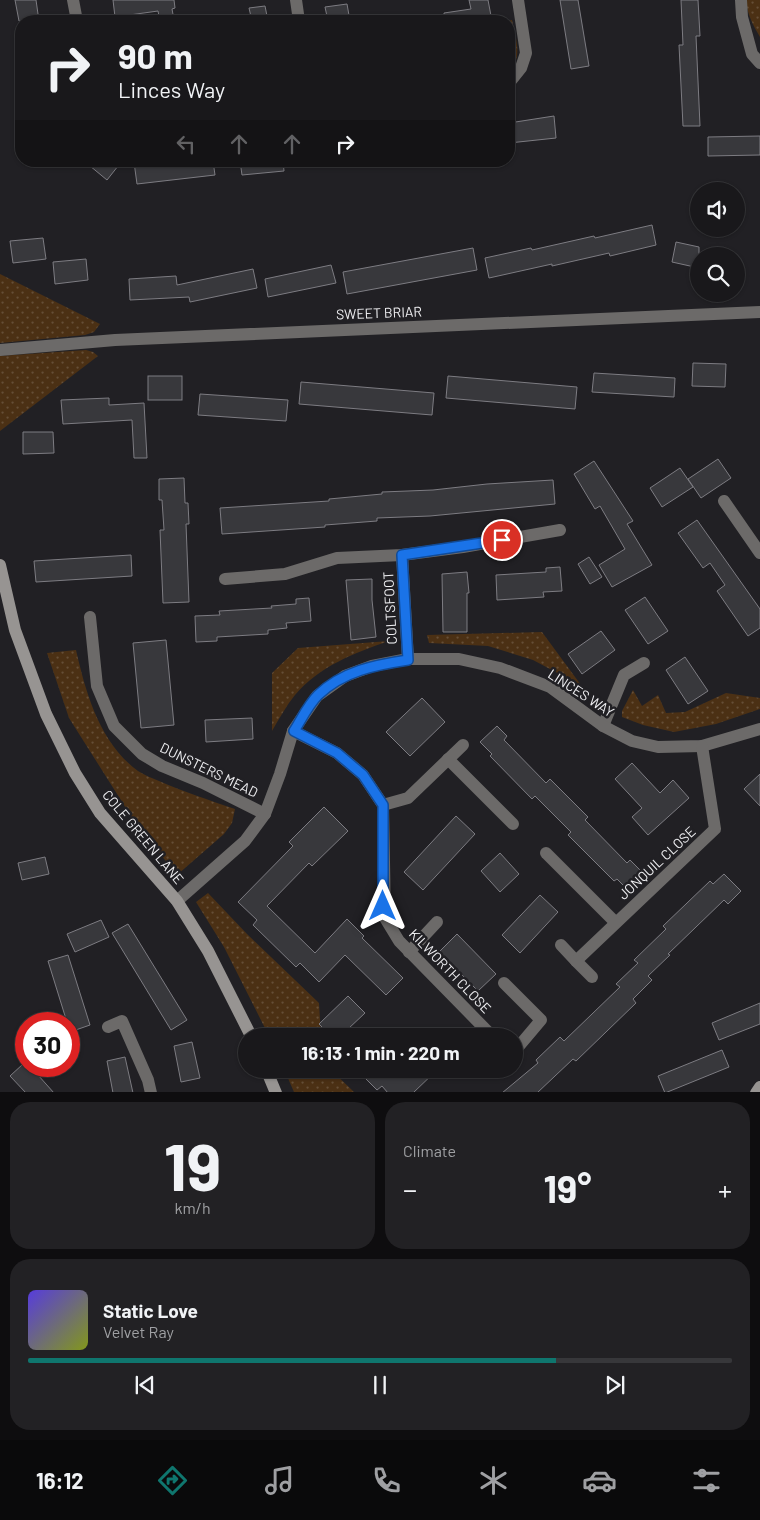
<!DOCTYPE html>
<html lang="en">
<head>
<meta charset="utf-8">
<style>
  body { margin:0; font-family:Barlow,sans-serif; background:#222124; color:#f1f3f6; height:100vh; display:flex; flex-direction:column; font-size:19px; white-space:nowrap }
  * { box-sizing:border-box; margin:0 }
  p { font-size:16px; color:#9fa0a3 }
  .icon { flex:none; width:28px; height:28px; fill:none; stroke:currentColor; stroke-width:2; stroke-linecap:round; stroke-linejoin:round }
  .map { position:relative; height:1092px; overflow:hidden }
  .drawer { display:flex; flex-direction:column; gap:10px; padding:10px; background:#0e0d0f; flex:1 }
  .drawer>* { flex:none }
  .banner { position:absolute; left:15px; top:15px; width:500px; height:152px; border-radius:20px; box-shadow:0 1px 4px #0004,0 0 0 1px #37373a; background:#19181b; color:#f1f3f6; overflow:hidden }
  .fabs { position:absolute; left:690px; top:182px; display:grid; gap:10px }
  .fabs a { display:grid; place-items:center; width:55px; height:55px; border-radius:50%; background:#19181b; box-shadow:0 1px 4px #0004,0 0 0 1px #37373a; font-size:25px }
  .speed { position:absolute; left:15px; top:1012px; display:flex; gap:10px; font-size:25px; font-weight:700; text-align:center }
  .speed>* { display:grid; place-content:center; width:65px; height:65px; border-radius:50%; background:#19181b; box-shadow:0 1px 4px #0004,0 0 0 1px #37373a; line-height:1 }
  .speed .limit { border:8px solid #d22; background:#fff; color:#111 }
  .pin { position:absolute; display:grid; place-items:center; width:42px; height:42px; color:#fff; margin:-21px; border:2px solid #fff; border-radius:50%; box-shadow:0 1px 5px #0007 }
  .me { position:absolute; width:55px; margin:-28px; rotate:0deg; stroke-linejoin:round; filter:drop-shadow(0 0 4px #0008) }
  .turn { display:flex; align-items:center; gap:18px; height:105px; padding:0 20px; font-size:22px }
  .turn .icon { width:65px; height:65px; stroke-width:2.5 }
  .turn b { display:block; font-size:35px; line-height:42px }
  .lanes { display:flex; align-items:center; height:48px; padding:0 20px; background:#0003; justify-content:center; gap:25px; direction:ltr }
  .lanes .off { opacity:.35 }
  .big { font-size:38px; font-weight:700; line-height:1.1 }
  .drawer .widget { flex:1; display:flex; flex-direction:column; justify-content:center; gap:8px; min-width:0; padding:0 18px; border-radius:20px; background:#222124 }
  .drawer .dial { align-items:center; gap:0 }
  .dial b { font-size:65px; line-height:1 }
  .song { display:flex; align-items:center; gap:15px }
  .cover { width:60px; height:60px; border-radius:8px; background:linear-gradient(135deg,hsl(250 70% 55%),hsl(70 70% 35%)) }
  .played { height:5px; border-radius:2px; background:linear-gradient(90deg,#0f766e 75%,#37373a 75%) }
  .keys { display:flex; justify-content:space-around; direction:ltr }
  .heat { display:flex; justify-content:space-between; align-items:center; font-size:28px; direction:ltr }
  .drawer .tiles { flex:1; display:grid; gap:10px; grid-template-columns:1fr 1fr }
  .widget:last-child { grid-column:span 2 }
  .trip { position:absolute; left:238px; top:1028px; width:285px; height:50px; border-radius:25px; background:#19181b; box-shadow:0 1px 4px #0004,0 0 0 1px #37373a; font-weight:700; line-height:50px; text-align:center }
  .tabs { display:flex; height:80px; justify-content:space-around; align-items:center; background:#0a0a0b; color:#9fa0a3 }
  .tabs .icon { width:35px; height:35px }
  .tabs .active { color:#0f766e }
  .tabs b { font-size:22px; color:#f1f3f6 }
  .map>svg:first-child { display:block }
  .grass { fill:url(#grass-dots) }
  .building { fill:#38383c; stroke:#7d7c82 }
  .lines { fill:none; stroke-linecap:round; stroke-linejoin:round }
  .street { stroke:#6c6a69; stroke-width:12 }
  .secondary { stroke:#979492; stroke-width:12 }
  .route-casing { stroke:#114b97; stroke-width:12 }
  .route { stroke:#1a73e8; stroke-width:9 }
  .labels { text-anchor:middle; stroke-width:5; stroke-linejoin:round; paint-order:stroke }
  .street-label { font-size:14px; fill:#eeeef1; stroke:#212024 }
</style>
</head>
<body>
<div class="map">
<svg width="760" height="1093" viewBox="0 0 760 1093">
  <defs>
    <pattern id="grass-dots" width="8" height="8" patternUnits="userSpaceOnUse" patternTransform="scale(1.25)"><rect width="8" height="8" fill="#4b3014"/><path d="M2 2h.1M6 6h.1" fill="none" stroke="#654e37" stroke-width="1.8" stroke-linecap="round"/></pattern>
  </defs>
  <rect width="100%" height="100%" fill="#212024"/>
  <g class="grass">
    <path d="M746 0H760V37C753 25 747 14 746 0Z"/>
    <path d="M512 20C516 39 523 57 509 72V21H507Z"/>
    <polygon points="0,274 100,324 94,332 85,335 0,343"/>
    <polygon points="86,350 93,352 98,356 0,431 0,356"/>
    <polygon points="542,632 589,696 565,677 533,660 488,646 429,643 427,635"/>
    <path d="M389 641C354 653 320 666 295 695 286 706 279 719 272 731V673L298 648Z"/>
    <path d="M76 650C86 694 100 743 138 771 144 775 152 778 159 781 184 792 209 800 235 809L232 823 224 834 177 875 136 824 69 718 47 653Z"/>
    <polygon points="633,690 642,706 658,695 666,713 685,712 726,693 760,698 760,709 716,724 674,732 643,725 622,717 622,711"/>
    <polygon points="208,893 247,934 319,1003 321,1036 269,1036 224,947 196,902"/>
    <polygon points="284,1069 330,1069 354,1092 294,1092"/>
  </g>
  <g class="building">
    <polygon points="15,0 36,0 39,21 19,21"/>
    <polygon points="113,0 174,0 175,8 172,9 174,20 160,21 158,11 115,17"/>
    <polygon points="469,0 488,0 492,21 444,21 444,13 471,9"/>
    <polygon points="560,0 578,0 589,66 571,69"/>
    <polygon points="681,0 698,0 700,36 696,36 700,126 683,126 679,45 683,45"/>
    <polygon points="347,4 350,21 328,21 325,7"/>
    <polygon points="265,6 268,21 252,21 249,8"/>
    <polygon points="554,116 556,138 509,143 509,123"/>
    <polygon points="760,136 760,155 708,156 708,137"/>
    <polygon points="84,161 122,161 107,180"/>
    <polygon points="143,161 213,161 215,175 137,184 134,162"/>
    <polygon points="240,161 283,161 284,171 242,175"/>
    <polygon points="652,225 656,245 610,256 609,253 552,266 552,264 489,278 485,258 531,248 532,250 594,236 595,238"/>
    <polygon points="43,238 46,259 13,263 10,241"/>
    <polygon points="676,242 699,247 699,268 672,262"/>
    <polygon points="473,248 477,270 347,294 343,272"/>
    <polygon points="86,259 88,280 55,284 53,262"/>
    <polygon points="331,265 336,283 268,297 265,279"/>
    <polygon points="253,269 257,288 190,302 189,297 130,300 129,279 176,276 177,285"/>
    <polygon points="693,363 726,364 725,387 692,386"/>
    <polygon points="594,373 675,378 674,397 592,392"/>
    <rect x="148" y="376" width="34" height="24"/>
    <polygon points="448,376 577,387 575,409 446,398"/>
    <polygon points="301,382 434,393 432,415 299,404"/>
    <polygon points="200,394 288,400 286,421 198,415"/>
    <polygon points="109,398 109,405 144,403 147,458 134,458 132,420 63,424 61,400"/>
    <polygon points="23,432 53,432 54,453 23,454"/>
    <polygon points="718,459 731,478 701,498 688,479"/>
    <polygon points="594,461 633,521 627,524 652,565 612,587 599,565 625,549 600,506 595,509 574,474"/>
    <polygon points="680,468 693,487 662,507 650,488"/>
    <polygon points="184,478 185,503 188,503 189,524 186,524 189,602 163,603 160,530 164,530 162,500 159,500 159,479"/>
    <polygon points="553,480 555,504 430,516 377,518 377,521 325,525 325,527 222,534 220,508 329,501 329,499 382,494 382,492 433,490 487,484"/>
    <polygon points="697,520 760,609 760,628 748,636 717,591 725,585 710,563 703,568 678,533"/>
    <polygon points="131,555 132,576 36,582 34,561"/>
    <polygon points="589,557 602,577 590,584 578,564"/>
    <polygon points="560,567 562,591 543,592 544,597 497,600 496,575 546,572 546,568"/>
    <polygon points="467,572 469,593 467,593 467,632 443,632 442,574"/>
    <polygon points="372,579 372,600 376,637 351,640 346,580"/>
    <polygon points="645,597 668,631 648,644 625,610"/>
    <polygon points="309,598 311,621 286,623 287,628 268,630 268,634 217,637 217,641 196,642 195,616 220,615 219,611 272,608 271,606 296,604 296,599"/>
    <polygon points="601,631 615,650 582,674 568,654"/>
    <polygon points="166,640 174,725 141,728 133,643"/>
    <polygon points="685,657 708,691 688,704 666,670"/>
    <polygon points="422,698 445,722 410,756 386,732"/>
    <polygon points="252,718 253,739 206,742 205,720"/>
    <polygon points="497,726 507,736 504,740 546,783 550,779 588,817 585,820 627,863 630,860 643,873 627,889 617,879 614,881 568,835 571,832 535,796 532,799 490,756 492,754 480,742"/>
    <polygon points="632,763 660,793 673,780 689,798 648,835 632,817 642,808 615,779"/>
    <polygon points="760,774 760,806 744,789"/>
    <polygon points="324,807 348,831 312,866 309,863 267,906 315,953 347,919 364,936 362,938 403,978 386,995 345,955 319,982 300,963 296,967 253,925 257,920 238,902 293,846 289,842"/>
    <polygon points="456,816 475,834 423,890 404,872"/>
    <polygon points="500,853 519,874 500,892 481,871"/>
    <polygon points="45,857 49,874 22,880 18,863"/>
    <polygon points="724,874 741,891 728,904 724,900 668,954 670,955 648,976 652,980 633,999 636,1003 576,1061 573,1059 537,1093 502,1093 538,1063 536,1060 560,1037 564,1041 620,987 616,984 638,963 634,960 666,929 663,926 710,881 713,884"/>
    <polygon points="540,895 558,912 520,953 502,935"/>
    <polygon points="101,920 109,937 75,952 67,934"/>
    <polygon points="128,924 187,1020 171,1030 112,933"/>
    <polygon points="457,934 496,974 478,991 439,952"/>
    <polygon points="68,955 90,1025 70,1032 48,961"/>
    <polygon points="348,996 365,1013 348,1029 356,1036 331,1036 319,1024"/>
    <polygon points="760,1003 760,1024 719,1040 712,1023"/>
    <polygon points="192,1042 200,1078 181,1082 174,1046"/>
    <polygon points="722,1050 729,1067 665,1093 658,1076"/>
    <polygon points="125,1057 133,1093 113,1093 107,1061"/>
    <polygon points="23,1064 30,1066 54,1093 26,1093 10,1076"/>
    <polygon points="356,1069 389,1069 396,1075 403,1069 438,1069 413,1093 388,1093 382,1086 377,1090"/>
  </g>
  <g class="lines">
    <g class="street">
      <polyline points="73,0 77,21"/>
      <polyline points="296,0 299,21"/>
      <polyline points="741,0 742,17 752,54 760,63"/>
      <polyline points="509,83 521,68 526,53 518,0"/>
      <polyline points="0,350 115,340 760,312"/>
      <polyline points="724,501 760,553"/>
      <polyline points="402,555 408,659"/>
      <polyline points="225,579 285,574 337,558 402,555 463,547 560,530"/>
      <polyline points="90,617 97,686 114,726 142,754 162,766 203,783 265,814"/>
      <polyline points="603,726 624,675 644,663"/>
      <polyline points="293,731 337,753 363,775 383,805 385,918 399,941 492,1036"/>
      <polyline points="448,759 513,824"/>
      <polyline points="383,805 408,798 463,745"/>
      <polyline points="546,853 615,922"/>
      <polyline points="177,901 245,841 265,814 280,774 293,731 317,696 345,676 372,666 408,659 459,659 500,668 550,687 603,726 632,741 658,747 702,746 760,729"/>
      <polyline points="561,945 576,961 715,829 702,746"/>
      <polyline points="409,952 437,922"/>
      <polyline points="576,961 592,977"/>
      <polyline points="504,983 541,1020 514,1052"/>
      <polyline points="108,1027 122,1021 148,1080 151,1093"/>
    </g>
    <g class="secondary">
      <polyline points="0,565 15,630 46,714 75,773 100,813 177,901 208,951 251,1036"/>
      <polyline points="266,1069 276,1093"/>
      <polyline points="756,1093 760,1087"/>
    </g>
  </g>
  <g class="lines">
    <defs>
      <path id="route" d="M383 906V805L363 775 337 753 294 731C301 720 308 705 318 695 343 671 375 665 408 660L402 555 502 540"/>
    </defs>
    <use href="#route" class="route-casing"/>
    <use href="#route" class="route"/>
  </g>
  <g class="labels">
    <g class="street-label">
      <text transform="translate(379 313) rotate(-2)" y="5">SWEET BRIAR</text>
      <text transform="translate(390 608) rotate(-93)" y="5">COLTSFOOT</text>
      <text transform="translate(581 693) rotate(33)" y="5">LINCES WAY</text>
      <text transform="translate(209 770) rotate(26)" y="5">DUNSTERS MEAD</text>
      <text transform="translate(143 837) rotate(50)" y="5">COLE GREEN LANE</text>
      <text transform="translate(657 863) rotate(-43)" y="5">JONQUIL CLOSE</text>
      <text transform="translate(450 971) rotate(46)" y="5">KILWORTH CLOSE</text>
    </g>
  </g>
</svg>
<div class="fabs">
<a><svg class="icon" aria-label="sound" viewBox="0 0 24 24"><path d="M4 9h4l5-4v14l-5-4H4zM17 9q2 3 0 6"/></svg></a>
<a><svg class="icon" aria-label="search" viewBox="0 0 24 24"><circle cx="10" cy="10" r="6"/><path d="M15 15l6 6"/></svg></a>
</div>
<div class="speed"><div class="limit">30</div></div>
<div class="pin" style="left:502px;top:540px;background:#d93025"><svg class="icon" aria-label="arrive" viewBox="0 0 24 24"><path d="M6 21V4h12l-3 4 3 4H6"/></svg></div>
<svg class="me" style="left:383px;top:906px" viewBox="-20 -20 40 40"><path d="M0-17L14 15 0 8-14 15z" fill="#1a73e8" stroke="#fff" stroke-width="4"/></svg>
<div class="trip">16:13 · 1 min · 220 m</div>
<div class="banner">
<div class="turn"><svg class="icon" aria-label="right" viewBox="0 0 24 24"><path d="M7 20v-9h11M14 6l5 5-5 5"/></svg><div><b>90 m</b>Linces Way</div></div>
<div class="lanes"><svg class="icon off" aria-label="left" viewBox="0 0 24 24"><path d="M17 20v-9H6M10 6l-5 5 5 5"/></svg><svg class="icon off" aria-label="ahead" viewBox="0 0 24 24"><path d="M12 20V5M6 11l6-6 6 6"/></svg><svg class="icon off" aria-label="ahead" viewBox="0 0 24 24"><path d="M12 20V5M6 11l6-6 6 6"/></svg><svg class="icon" aria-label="right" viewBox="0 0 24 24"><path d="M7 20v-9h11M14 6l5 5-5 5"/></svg></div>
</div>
</div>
<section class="drawer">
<div class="tiles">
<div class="widget dial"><b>19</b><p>km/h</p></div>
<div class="widget"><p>Climate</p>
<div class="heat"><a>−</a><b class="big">19°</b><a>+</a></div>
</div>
<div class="widget">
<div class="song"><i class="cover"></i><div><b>Static Love</b><p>Velvet Ray</p></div></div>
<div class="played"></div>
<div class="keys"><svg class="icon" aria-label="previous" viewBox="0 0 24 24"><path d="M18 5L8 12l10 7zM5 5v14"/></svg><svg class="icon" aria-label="pause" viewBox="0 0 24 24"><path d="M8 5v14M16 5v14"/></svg><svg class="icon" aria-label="next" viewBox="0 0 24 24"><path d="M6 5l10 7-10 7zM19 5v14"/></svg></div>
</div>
</div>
</section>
<nav class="tabs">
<b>16:12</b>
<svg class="icon active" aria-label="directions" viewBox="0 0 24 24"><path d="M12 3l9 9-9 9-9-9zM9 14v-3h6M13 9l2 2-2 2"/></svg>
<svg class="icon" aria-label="music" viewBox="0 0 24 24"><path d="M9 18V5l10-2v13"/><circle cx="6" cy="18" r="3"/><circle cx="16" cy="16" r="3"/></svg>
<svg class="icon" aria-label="phone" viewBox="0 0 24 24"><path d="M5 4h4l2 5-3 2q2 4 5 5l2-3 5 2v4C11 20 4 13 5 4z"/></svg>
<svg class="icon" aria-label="climate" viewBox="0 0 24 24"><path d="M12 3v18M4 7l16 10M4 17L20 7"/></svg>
<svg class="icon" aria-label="car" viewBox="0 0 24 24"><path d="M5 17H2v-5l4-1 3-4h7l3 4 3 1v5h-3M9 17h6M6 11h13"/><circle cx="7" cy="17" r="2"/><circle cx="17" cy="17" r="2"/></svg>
<svg class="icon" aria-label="filters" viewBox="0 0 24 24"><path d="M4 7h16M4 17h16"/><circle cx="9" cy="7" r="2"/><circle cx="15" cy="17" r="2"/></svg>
</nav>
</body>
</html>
